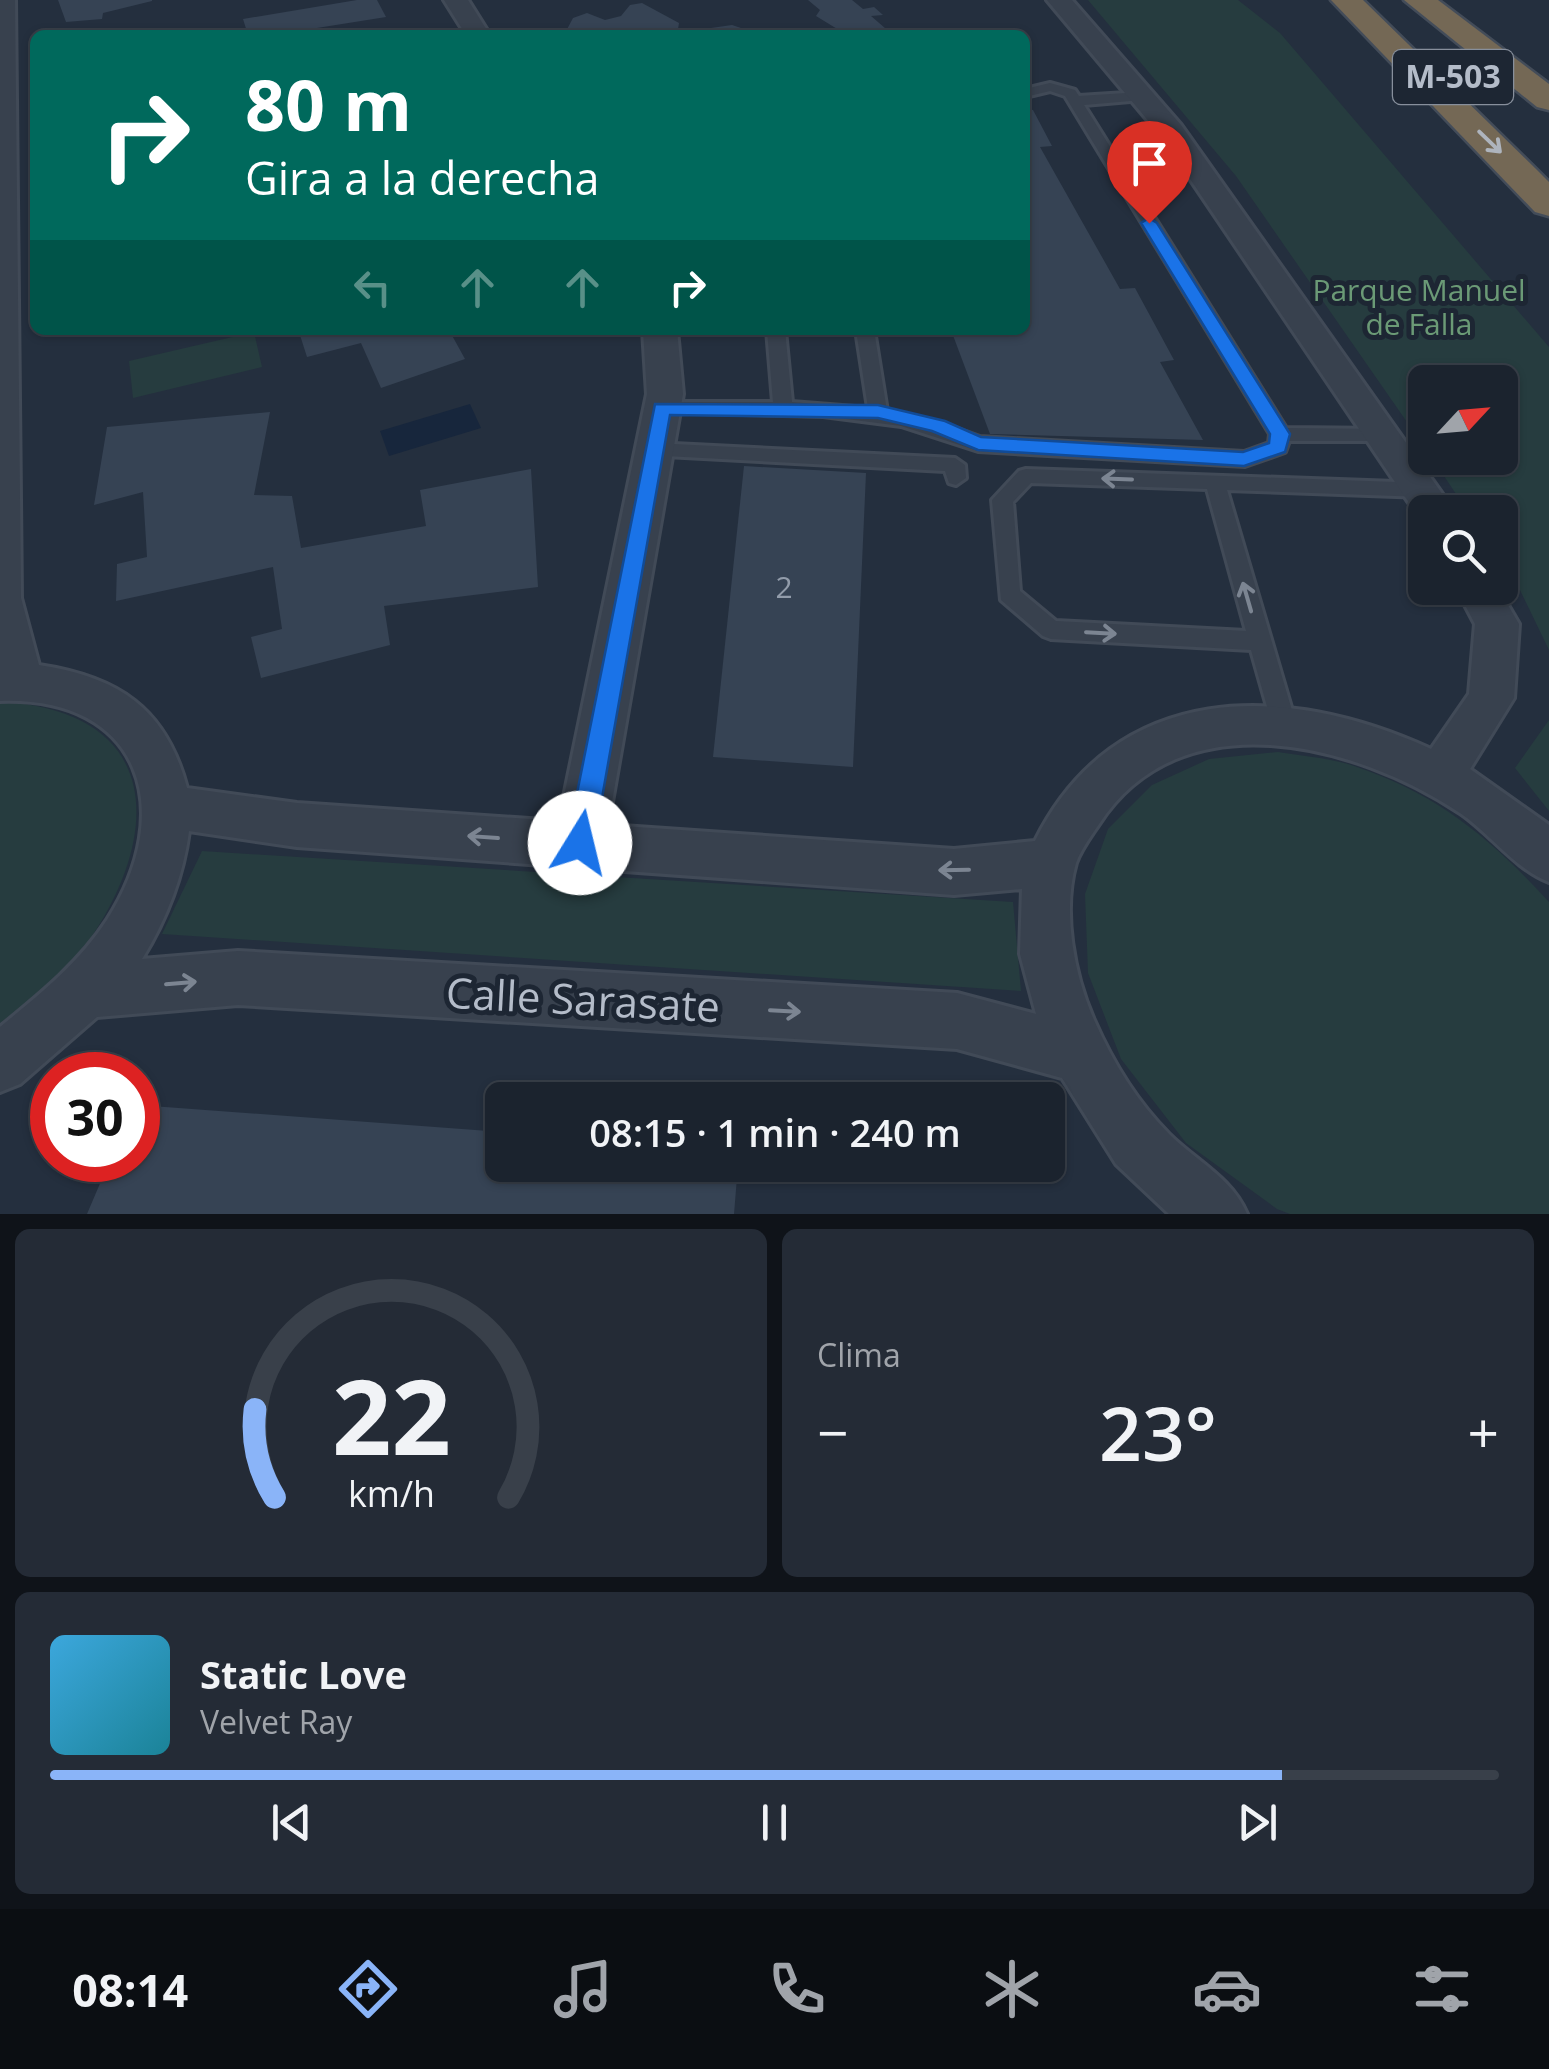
<!DOCTYPE html>
<html lang="es">
<head>
<meta charset="utf-8">
<style>
  body { margin:0; font-family:"Open Sans",sans-serif; background:#242b36; color:#f1f3f6; height:100vh; display:flex; flex-direction:column; font-size:38px; white-space:nowrap }
  * { box-sizing:border-box; margin:0 }
  p { font-size:32px; color:#a0a4aa }
  .icon { flex:none; width:55px; height:55px; fill:none; stroke:currentColor; stroke-width:2; stroke-linecap:round; stroke-linejoin:round }
  .map { position:relative; height:1214px; overflow:hidden }
  .drawer { display:flex; flex-direction:column; gap:15px; padding:15px; background:#0f1319; flex:1 }
  .drawer>* { flex:none }
  .banner { position:absolute; left:30px; top:30px; width:1000px; height:305px; border-radius:15px; box-shadow:0 2px 8px #0004,0 0 0 2px #39404a; background:#00695c; color:#fff; overflow:hidden }
  .needle { width:65px; rotate:64deg }
  .fabs { position:absolute; left:1408px; top:365px; display:grid; gap:20px }
  .fabs a { display:grid; place-items:center; width:110px; height:110px; border-radius:15px; background:#1b232e; box-shadow:0 2px 8px #0004,0 0 0 2px #39404a; font-size:50px }
  .speed { position:absolute; left:30px; top:1052px; display:flex; gap:20px; font-size:50px; font-weight:700; text-align:center }
  .speed>* { display:grid; place-content:center; width:130px; height:130px; border-radius:50%; background:#1b232e; box-shadow:0 2px 8px #0004,0 0 0 2px #39404a; line-height:1 }
  .speed .limit { border:15px solid #d22; background:#fff; color:#111 }
  .pin { position:absolute; display:grid; place-items:center; width:85px; height:85px; color:#fff; margin:-102px -42px; border-radius:50% 50% 50% 0; rotate:-45deg; box-shadow:0 0 10px #0007 }
  .pin .icon { rotate:45deg }
  .me { position:absolute; width:110px; margin:-55px; rotate:9deg; stroke-linejoin:round; filter:drop-shadow(0 0 8px #0008) }
  .turn { display:flex; align-items:center; gap:35px; height:210px; padding:0 50px; font-size:45px }
  .turn .icon { width:130px; height:130px; stroke-width:2.5 }
  .turn b { display:block; font-size:70px; line-height:85px }
  .lanes { display:flex; align-items:center; height:95px; padding:0 50px; background:#0003; justify-content:center; gap:50px; direction:ltr }
  .lanes .off { opacity:.35 }
  .big { font-size:75px; font-weight:600; line-height:1.1 }
  .drawer .card { flex:1; display:flex; flex-direction:column; justify-content:center; gap:15px; min-width:0; padding:0 35px; border-radius:15px; background:#242b36 }
  .drawer .dial { align-items:center; gap:0 }
  .dial svg { height:260px; overflow:visible; fill:none; stroke:#39404a; stroke-width:7; stroke-linecap:round; text-anchor:middle }
  .dial text { fill:#f1f3f6; stroke:none }
  .song { display:flex; align-items:center; gap:30px }
  .cover { width:120px; height:120px; border-radius:15px; background:linear-gradient(135deg,hsl(200 70% 55%),hsl(190 70% 35%)) }
  .played { height:10px; border-radius:5px; background:linear-gradient(90deg,#8ab4f8 85%,#39404a 85%) }
  .keys { display:flex; justify-content:space-around; direction:ltr }
  .heat { display:flex; justify-content:space-between; align-items:center; font-size:55px; direction:ltr }
  .drawer .tiles { flex:1; display:grid; gap:15px; grid-template-columns:1fr 1fr }
  .card:last-child { grid-column:span 2 }
  .trip { position:absolute; left:485px; top:1082px; width:580px; height:100px; border-radius:15px; background:#1b232e; box-shadow:0 2px 8px #0004,0 0 0 2px #39404a; font-weight:600; line-height:100px; text-align:center }
  .tab-bar { display:flex; height:160px; justify-content:space-around; align-items:center; background:#0b0e12; color:#a0a4aa }
  .tab-bar .icon { width:70px; height:70px }
  .tab-bar .selected { color:#8ab4f8 }
  .tab-bar b { font-size:45px; color:#f1f3f6 }
  .map>svg:first-child { display:block }
  .green { fill:#263c3f }
  .water { fill:#17263c }
  .building { fill:#364354 }
  .lines { fill:none; stroke-linecap:round; stroke-linejoin:round }
  .service-casing { stroke:#414a57; stroke-width:6 }
  .minor-casing { stroke:#414a57; stroke-width:6 }
  .motorway-casing { stroke:#434c59; stroke-width:5 }
  .service { fill:#38414e; fill-rule:evenodd }
  .minor { fill:#38414e; fill-rule:evenodd }
  .motorway { fill:#746855; fill-rule:evenodd }
  .oneway { stroke:#aeb4bd }
  .oneway2 { stroke:#7c8592 }
  .route { fill:#1a73e8; stroke:#114b97; stroke-width:2.5 }
  .labels { text-anchor:middle; stroke-width:10; stroke-linejoin:round; paint-order:stroke }
  .far-park-label { font-size:30px; fill:#6b9a76; stroke:#1d2633 }
  .number-label { font-size:30px; fill:#929caa }
  .shield { fill:#1d2633; stroke:#878f9c; stroke-width:2.5 }
  .shield-label { font-size:32px; font-weight:bold; fill:#b4bcc9 }
  .near-street-label { font-size:42px; fill:#b4bcc9; stroke:#1d2633 }
</style>
</head>
<body>
<div class="map">
<svg width="1549" height="1214" viewBox="0 0 1549 1214">
  <rect width="100%" height="100%" fill="#242f3e"/>
  <g class="green">
    <polygon points="1088,0 1238,0 1280,33 1549,347 1549,650 1520,590 1500,561 1500,512 1468,512 1432,458 1500,458 1500,382 1425,382 1425,448 1236,176"/>
    <polygon points="254,332 262,367 133,398 129,361"/>
    <path d="M0 702C152 709 167 820 94 933 71 968 34 999 0 1023Z"/>
    <polygon points="1549,720 1549,811 1515,768"/>
    <path d="M1278 752C1302 756 1330 758 1354 766 1438 794 1490 838 1549 902V1214H1290L1277 1209 1186 1143 1121 1059 1088 973 1085 894 1108 829 1152 785 1209 759Z"/>
    <polygon points="202,851 1013,902 1021,991 162,934"/>
  </g>
  <polygon class="water" points="470,404 481,428 389,456 380,431"/>
  <g class="building">
    <polygon points="58,0 152,0 152,1 103,13 102,19 66,22"/>
    <polygon points="357,0 377,0 386,17 273,35 248,35 243,19"/>
    <polygon points="808,0 852,0 863,9 874,7 883,15 871,16 893,35 847,35 816,16 820,10"/>
    <polygon points="642,3 679,23 677,35 639,35 628,30 615,35 564,35 573,18 587,13 605,20 621,16 630,5"/>
    <polygon points="732,25 759,34 759,35 709,35 704,29"/>
    <polygon points="1025,108 1033,110 1052,146 1040,147 1120,289 1135,288 1174,360 1160,362 1203,440 990,434 951,330 1025,330"/>
    <polygon points="306,330 449,330 465,359 381,388 361,343 307,357 299,332"/>
    <polygon points="270,412 254,495 292,496 301,548 426,526 420,490 531,469 538,587 384,606 390,645 261,678 251,637 282,629 273,567 116,601 117,564 147,557 143,492 94,505 107,427"/>
    <polygon points="744,466 866,473 853,767 713,757"/>
    <polygon points="138,1105 502,1132 502,1165 738,1165 734,1214 87,1214 110,1160 138,1160"/>
  </g>
  <g class="lines">
    <defs>
      <g id="service">
        <polygon points="1050,83 1075,90 1079,96 1142,92 1149,96 1142,100 1084,105 1286,428 1387,429 1394,431 1397,436 1394,441 1289,441 1285,452 1245,466 978,451 901,426 823,416 655,412 652,408 662,402 773,402 767,330 785,330 792,402 868,408 856,330 874,330 887,411 947,425 980,437 1244,452 1269,443 1270,434 1065,96 1050,91 1025,97 1025,89"/>
        <polygon points="654,443 955,458 965,465 966,478 956,485 949,483 945,471 647,455 644,450"/>
        <path d="M1026 469 1424 483 1434 490 1424 497 1227 490 1296 724 1293 731 1284 734 1275 731 1272 724 1251 650 1051 639 1043 636 1001 600 992 500 1019 471ZM1031 483 1207 489 1246 631 1056 621 1020 591 1013 502Z"/>
      </g>
      <g id="minor">
        <path d="M0 0H15L21 598 39 665C118 677 166 708 187 788L297 803 559 821 647 394 643 330H677L683 394 608 825 954 849 1035 841C1115 680 1285 682 1431 749L1469 694 1475 624 1456 588H1498L1519 624 1514 698 1470 769 1549 825V882C1515 869 1490 833 1460 813 1355 743 1181 698 1099 824 1091 836 1081 849 1076 863 1062 912 1074 975 1094 1020 1112 1061 1137 1102 1169 1134 1196 1161 1232 1178 1247 1214H1169L1116 1164 1062 1078 957 1049 238 1005 97 1017 20 1084 0 1092V1027C39 995 79 963 107 920 177 811 142 696 0 701ZM189 831 297 847 954 895 1022 889 1020 954 1036 1014 957 993 238 951 142 959C166 920 183 877 189 831Z"/>
        <polygon points="444,0 468,0 490,35 466,35"/>
        <polygon points="1047,0 1072,0 1181,125 1455,512 1425,512 1425,523 1422,522 1161,136"/>
      </g>
      <g id="motorway">
        <polygon points="1331,0 1363,0 1537,170 1549,182 1549,216 1535,212"/>
        <polygon points="1404,0 1438,0 1549,84 1549,110 1537,107"/>
      </g>
    </defs>
    <use href="#service" class="service-casing"/>
    <use href="#minor" class="minor-casing"/>
    <use href="#motorway" class="motorway-casing"/>
    <use href="#service" class="service"/>
    <use href="#minor" class="minor"/>
    <use href="#motorway" class="motorway"/>
  </g>
  <defs><path id="oneway-shaft" d="M-6 0H5M1.5-3L5.5 0L1.5 3" fill="none" stroke-width="1.6" stroke-linecap="round" stroke-linejoin="round" transform="scale(2.5)"/></defs>
  <use class="oneway" href="#oneway-shaft" transform="translate(1490 142) rotate(44)"/>
  <g class="oneway2">
    <use href="#oneway-shaft" transform="translate(1117 479) rotate(-178)"/>
    <use href="#oneway-shaft" transform="translate(1247 597) rotate(-106)"/>
    <use href="#oneway-shaft" transform="translate(1101 633) rotate(3)"/>
    <use href="#oneway-shaft" transform="translate(483 837) rotate(-176)"/>
    <use href="#oneway-shaft" transform="translate(954 870) rotate(179)"/>
    <use href="#oneway-shaft" transform="translate(181 983) rotate(-5)"/>
    <use href="#oneway-shaft" transform="translate(785 1011) rotate(3)"/>
  </g>
  <polygon class="route" points="1149,218 1157,223 1290,434 1285,452 1244,466 978,450 932,431 878,418 670,415 594,843 590,851 580,855 571,851 567,843 655,404 878,405 945,421 981,437 1243,452 1269,443 1270,434 1141,223"/>
  <g class="labels">
    <g class="far-park-label">
      <text x="1419" y="301">Parque Manuel<tspan x="1419" dy="34">de Falla</tspan></text>
    </g>
    <g class="number-label">
      <text x="784" y="598">2</text>
    </g>
    <rect class="shield" x="1393" y="50" width="120" height="54" rx="8"/>
    <g class="shield-label">
      <text x="1453" y="88">M-503</text>
    </g>
    <g class="near-street-label">
      <text transform="translate(583 1000) rotate(3)" y="15">Calle Sarasate</text>
    </g>
  </g>
</svg>
<div class="fabs">
<a><svg class="needle" viewBox="-14 -14 28 28"><path d="M0-13l5 13h-10z" fill="#e53935"/><path d="M0 13l5-13h-10z" fill="#a0a4aa"/></svg></a>
<a><svg class="icon" aria-label="search" viewBox="0 0 24 24"><circle cx="10" cy="10" r="6"/><path d="M15 15l6 6"/></svg></a>
</div>
<div class="speed"><div class="limit">30</div></div>
<div class="pin" style="left:1149px;top:223px;background:#d93025"><svg class="icon" aria-label="arrive" viewBox="0 0 24 24"><path d="M6 21V4h12l-3 4 3 4H6"/></svg></div>
<svg class="me" style="left:580px;top:843px" viewBox="-20 -20 40 40"><circle r="19" fill="#fff"/><path d="M0-13L10 11 0 6-10 11z" fill="#1a73e8"/></svg>
<div class="trip">08:15 · 1 min · 240 m</div>
<div class="banner">
<div class="turn"><svg class="icon" aria-label="right" viewBox="0 0 24 24"><path d="M7 20v-9h11M14 6l5 5-5 5"/></svg><div><b>80 m</b>Gira a la derecha</div></div>
<div class="lanes"><svg class="icon off" aria-label="left" viewBox="0 0 24 24"><path d="M17 20v-9H6M10 6l-5 5 5 5"/></svg><svg class="icon off" aria-label="ahead" viewBox="0 0 24 24"><path d="M12 20V5M6 11l6-6 6 6"/></svg><svg class="icon off" aria-label="ahead" viewBox="0 0 24 24"><path d="M12 20V5M6 11l6-6 6 6"/></svg><svg class="icon" aria-label="right" viewBox="0 0 24 24"><path d="M7 20v-9h11M14 6l5 5-5 5"/></svg></div>
</div>
</div>
<section class="drawer">
<div class="tiles">
<div class="card dial"><svg viewBox="0 0 100 80">
<path d="M14 69A42 42 0 1 1 86 69"/>
<path d="M14 69A42 42 0 0 1 8 42" stroke="#8ab4f8"/>
<text x="50" y="56" font-size="32" font-weight="700">22</text>
<text x="50" y="72" font-size="11">km/h</text>
</svg></div>
<div class="card"><p>Clima</p>
<div class="heat"><a>−</a><b class="big">23°</b><a>+</a></div>
</div>
<div class="card">
<div class="song"><i class="cover"></i><div><b>Static Love</b><p>Velvet Ray</p></div></div>
<div class="played"></div>
<div class="keys"><svg class="icon" aria-label="previous" viewBox="0 0 24 24"><path d="M18 5L8 12l10 7zM5 5v14"/></svg><svg class="icon" aria-label="pause" viewBox="0 0 24 24"><path d="M8 5v14M16 5v14"/></svg><svg class="icon" aria-label="next" viewBox="0 0 24 24"><path d="M6 5l10 7-10 7zM19 5v14"/></svg></div>
</div>
</div>
</section>
<nav class="tab-bar">
<b>08:14</b>
<svg class="icon selected" aria-label="directions" viewBox="0 0 24 24"><path d="M12 3l9 9-9 9-9-9zM9 14v-3h6M13 9l2 2-2 2"/></svg>
<svg class="icon" aria-label="music" viewBox="0 0 24 24"><path d="M9 18V5l10-2v13"/><circle cx="6" cy="18" r="3"/><circle cx="16" cy="16" r="3"/></svg>
<svg class="icon" aria-label="phone" viewBox="0 0 24 24"><path d="M5 4h4l2 5-3 2q2 4 5 5l2-3 5 2v4C11 20 4 13 5 4z"/></svg>
<svg class="icon" aria-label="climate" viewBox="0 0 24 24"><path d="M12 3v18M4 7l16 10M4 17L20 7"/></svg>
<svg class="icon" aria-label="car" viewBox="0 0 24 24"><path d="M5 17H2v-5l4-1 3-4h7l3 4 3 1v5h-3M9 17h6M6 11h13"/><circle cx="7" cy="17" r="2"/><circle cx="17" cy="17" r="2"/></svg>
<svg class="icon" aria-label="filters" viewBox="0 0 24 24"><path d="M4 7h16M4 17h16"/><circle cx="9" cy="7" r="2"/><circle cx="15" cy="17" r="2"/></svg>
</nav>
</body>
</html>
